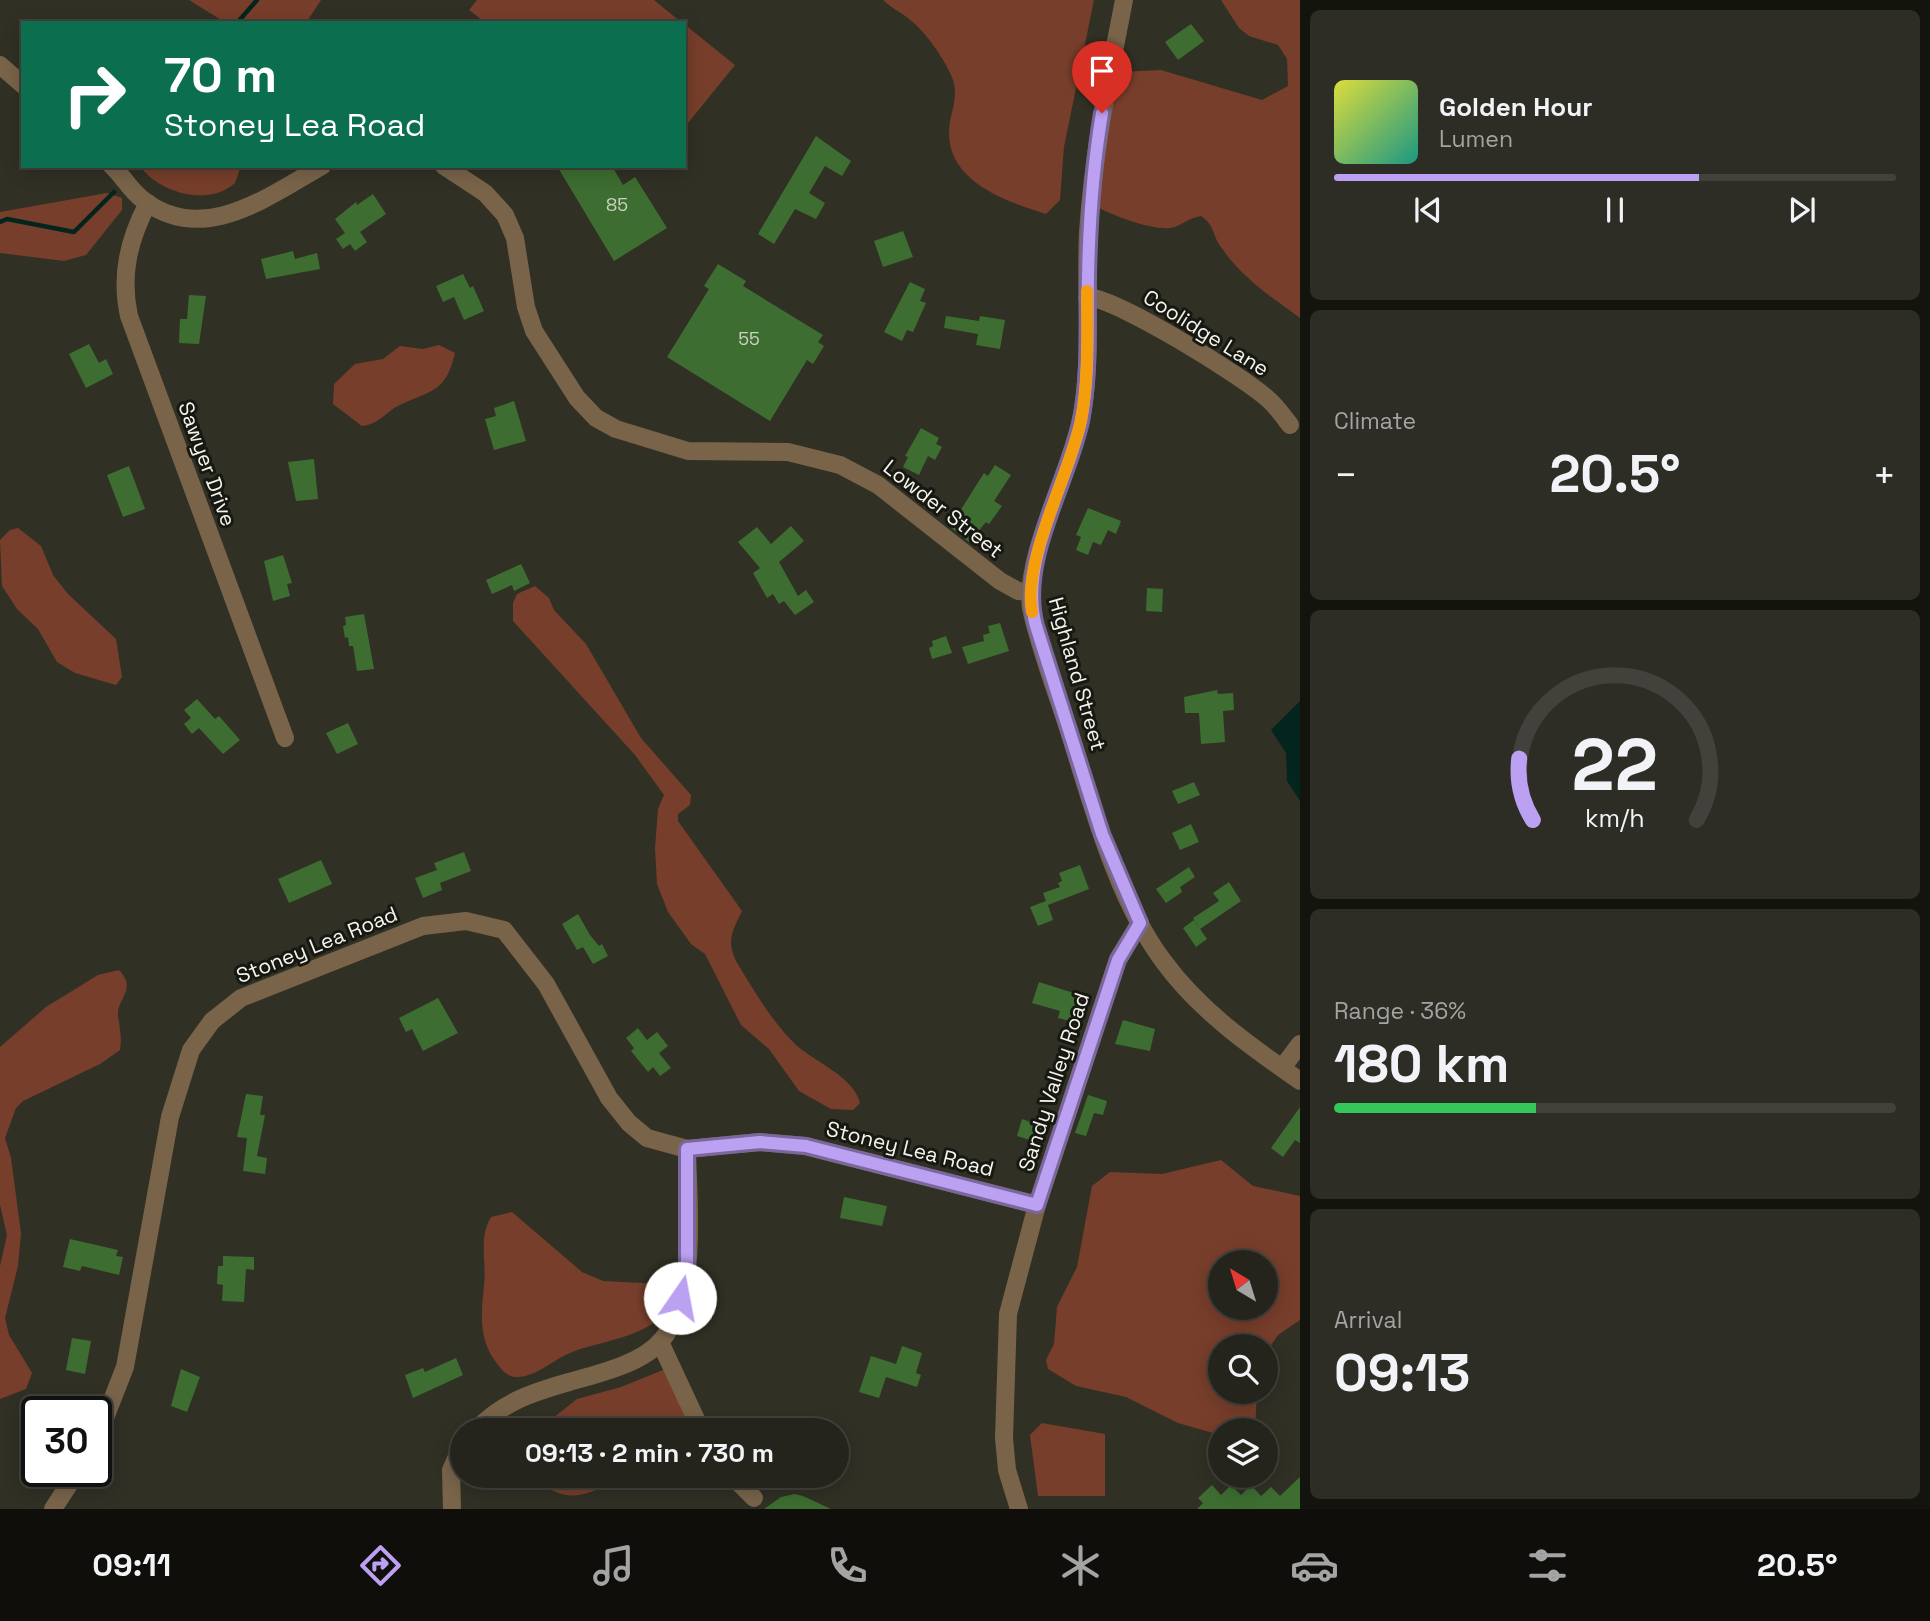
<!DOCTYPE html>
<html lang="en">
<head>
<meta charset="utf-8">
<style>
  body { margin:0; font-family:"Space Grotesk",sans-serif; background:#2d2c25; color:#f1f3f6; height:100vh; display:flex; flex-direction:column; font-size:26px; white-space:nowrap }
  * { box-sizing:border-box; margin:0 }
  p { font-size:23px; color:#a3a4a3 }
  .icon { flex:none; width:38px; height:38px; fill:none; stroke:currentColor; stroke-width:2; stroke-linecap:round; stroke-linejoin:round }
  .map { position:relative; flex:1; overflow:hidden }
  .side { display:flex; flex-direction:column; gap:10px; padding:10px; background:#14140f; width:630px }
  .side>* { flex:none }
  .top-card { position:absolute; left:21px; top:21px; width:665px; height:147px; border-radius:0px; box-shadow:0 4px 18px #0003,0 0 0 2px #42413b; background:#0b6e4f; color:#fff; overflow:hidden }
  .needle { width:46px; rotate:322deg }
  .fabs { position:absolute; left:1208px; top:1250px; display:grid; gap:14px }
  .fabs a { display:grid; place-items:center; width:70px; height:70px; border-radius:50%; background:#25241c; box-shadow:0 4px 18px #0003,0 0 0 2px #42413b; font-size:35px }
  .speed { position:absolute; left:21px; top:1396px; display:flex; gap:14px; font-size:35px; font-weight:700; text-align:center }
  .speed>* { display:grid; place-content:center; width:91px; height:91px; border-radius:50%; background:#25241c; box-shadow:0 4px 18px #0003,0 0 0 2px #42413b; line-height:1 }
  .speed .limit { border:4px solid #111; border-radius:10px; background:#fff; color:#111 }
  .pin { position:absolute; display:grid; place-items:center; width:60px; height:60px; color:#fff; margin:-72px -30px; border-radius:50% 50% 50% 0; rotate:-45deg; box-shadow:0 0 7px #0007 }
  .pin .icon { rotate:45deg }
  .me { position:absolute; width:77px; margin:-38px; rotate:12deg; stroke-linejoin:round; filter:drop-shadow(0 0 5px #0008) }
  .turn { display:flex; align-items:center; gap:24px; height:147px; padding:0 28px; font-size:32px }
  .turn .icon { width:91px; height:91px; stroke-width:2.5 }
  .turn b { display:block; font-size:49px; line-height:60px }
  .big { font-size:52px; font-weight:700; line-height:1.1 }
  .side .widget { flex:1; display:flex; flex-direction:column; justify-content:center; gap:10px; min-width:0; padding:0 24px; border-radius:10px; background:#2d2c25 }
  .side .dial { align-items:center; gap:0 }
  .dial svg { height:182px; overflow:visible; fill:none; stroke:#42413b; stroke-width:7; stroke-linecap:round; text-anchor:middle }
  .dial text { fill:#f1f3f6; stroke:none }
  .song { display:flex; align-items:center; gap:21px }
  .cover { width:84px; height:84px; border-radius:10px; background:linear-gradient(135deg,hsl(60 70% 55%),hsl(170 70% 35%)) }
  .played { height:7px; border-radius:4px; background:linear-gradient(90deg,#bca0f2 65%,#42413b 65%) }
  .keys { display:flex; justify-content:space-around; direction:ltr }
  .heat { display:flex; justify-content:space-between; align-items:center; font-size:38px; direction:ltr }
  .charge { height:10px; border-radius:5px; background:linear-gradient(90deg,#34c759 36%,#42413b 0) }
  .trip { position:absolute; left:450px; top:1418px; width:399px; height:70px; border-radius:35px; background:#25241c; box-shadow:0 4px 18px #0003,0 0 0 2px #42413b; font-weight:700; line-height:70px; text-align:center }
  .tab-bar { display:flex; height:112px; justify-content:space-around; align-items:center; background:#0f0e0b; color:#a3a4a3 }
  .tab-bar .icon { width:49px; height:49px }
  .tab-bar .selected { color:#bca0f2 }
  .tab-bar b { font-size:32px; color:#f1f3f6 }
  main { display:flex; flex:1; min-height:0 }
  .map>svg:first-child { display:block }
  .green { fill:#773e2b; fill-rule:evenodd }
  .water { fill:#04251d }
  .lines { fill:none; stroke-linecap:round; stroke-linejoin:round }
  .stream { stroke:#04251d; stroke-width:4.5 }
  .building { fill:#3d6d31 }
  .street { stroke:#79644a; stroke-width:18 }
  .route-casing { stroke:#7a689d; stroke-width:18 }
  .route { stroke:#bca0f2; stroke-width:12 }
  .slow { stroke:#f59e0b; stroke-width:12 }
  .labels { text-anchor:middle; stroke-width:6; stroke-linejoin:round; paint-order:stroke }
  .number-label { font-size:18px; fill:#c7d3be }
  .street-label { font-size:21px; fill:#f5f5ed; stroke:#181813 }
</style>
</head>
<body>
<main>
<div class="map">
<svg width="1300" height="1509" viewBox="0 0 1300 1509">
  <rect width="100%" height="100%" fill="#313025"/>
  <g class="green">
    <polygon points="189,0 321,0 306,23 226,23"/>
    <polygon points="477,0 654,0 682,23 486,23 469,10"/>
    <path d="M883 0H1094L1064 147 1060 200 1046 214C1008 202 949 183 949 133 949 112 961 97 951 75 943 57 925 31 909 19 901 12 891 8 883 0Z"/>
    <path d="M1221 0H1300V318C1271 297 1241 277 1221 247 1212 235 1215 225 1201 216 1190 218 1184 223 1175 227 1159 233 1114 216 1099 208L1105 143 1120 72 1161 70 1262 100 1288 86 1287 59 1278 45 1249 36 1239 28Z"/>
    <polygon points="684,24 735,65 684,128"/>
    <path d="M140 166H241L235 183C208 207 159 193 140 166Z"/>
    <polygon points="107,193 122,198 122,210 86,255 64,261 0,253 0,212"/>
    <path d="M439 345 455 353C446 392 432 390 400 405 385 412 380 424 362 426L333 404 334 384 355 364 383 359 400 346 423 349Z"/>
    <polygon points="18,528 41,546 53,575 68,594 116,639 122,677 116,685 75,673 57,662 38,629 17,609 2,586 0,540 10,530"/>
    <path d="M535 586 549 598 554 610 586 644 641 738 691 795 690 805 678 814V821L742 911C733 930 726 940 736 961 753 989 772 1022 796 1045 815 1062 854 1077 860 1103L853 1110 831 1109 799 1091 769 1049 741 1025 705 954 691 944 668 912 657 884 655 848 658 809 664 795 635 755 513 621V603L517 594Z"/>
    <path d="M119 970C138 990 116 999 118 1016 120 1029 122 1037 120 1050L100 1064 23 1101 16 1108 5 1138 11 1158 21 1233 18 1266 5 1318 9 1335 32 1373 26 1389 0 1399V1266L7 1235 0 1205V1047L46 1007 98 975Z"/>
    <path d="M1221 1160 1253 1186 1300 1196V1320L1278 1335 1265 1354V1346H1220V1391H1257L1255 1430H1220V1435L1178 1423 1126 1397 1076 1386 1048 1369 1046 1360 1054 1344 1057 1307 1077 1267 1092 1186 1110 1172 1162 1174ZM1220 1262H1265V1307H1220Z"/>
    <path d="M512 1212 582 1272 603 1281 661 1284 672 1300C657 1338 603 1339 570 1353 554 1359 535 1378 516 1377 509 1377 503 1372 499 1366 478 1341 481 1316 484 1285 487 1262 478 1239 491 1217Z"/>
    <polygon points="668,1368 689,1416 684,1430 502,1430 507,1426 553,1418 577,1399 621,1387"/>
    <polygon points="1042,1423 1105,1434 1105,1496 1038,1496 1030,1435"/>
    <path d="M532 1475H623C588 1497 564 1507 532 1475Z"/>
  </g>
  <polygon class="water" points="1300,701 1300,801 1287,781 1286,753 1271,730"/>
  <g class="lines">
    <g class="stream">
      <polyline points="237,23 257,0"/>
      <polyline points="136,167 136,166"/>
      <polyline points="0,222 7,219 74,232 114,192"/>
    </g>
  </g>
  <g class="building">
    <polygon points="1191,24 1204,41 1178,60 1165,42"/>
    <polygon points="816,136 851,161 842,176 825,166 809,193 825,203 816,219 795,209 774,244 758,234"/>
    <polygon points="557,166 612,166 623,185 635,177 667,228 614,261"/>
    <polygon points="373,194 386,214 360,232 367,242 355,251 350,244 343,249 336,239 345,233 335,219 356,202 357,205"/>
    <polygon points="903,231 913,257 883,267 874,241"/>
    <polygon points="293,251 295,259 317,253 320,269 266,279 261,259"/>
    <polygon points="718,264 746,281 743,286 823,335 818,342 824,346 813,364 807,360 770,421 667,357 709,289 704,286"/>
    <polygon points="463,274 470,288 473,286 484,311 464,320 454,297 443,302 436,286"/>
    <polygon points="910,282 925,289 920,301 926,303 913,332 907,330 902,341 884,332"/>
    <polygon points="189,295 206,296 199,344 179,343 180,319 187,319"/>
    <polygon points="946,316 979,321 980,316 1005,320 1000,349 976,345 978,334 944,328"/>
    <polygon points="89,344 99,363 106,359 113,374 86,388 69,354"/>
    <polygon points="514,401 526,441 494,450 485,419 496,416 494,408"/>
    <polygon points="921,428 939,438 936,444 942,447 935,460 928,456 919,475 903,467 908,457 905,456"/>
    <polygon points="314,459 318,499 296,501 288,462"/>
    <polygon points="995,465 1011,475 994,501 1002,506 989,524 986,522 969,542 950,527 984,473 988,476"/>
    <polygon points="129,466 145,509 123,517 107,475"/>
    <polygon points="1088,508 1121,521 1116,534 1108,530 1101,545 1093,542 1088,555 1076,550 1081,537 1076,535"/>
    <polygon points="791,526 804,541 779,562 798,596 806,590 814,602 795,615 784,601 779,604 773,594 767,598 753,573 760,568 738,542 757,527 771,544"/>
    <polygon points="283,555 292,583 287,584 290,596 273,601 264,561"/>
    <polygon points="521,564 530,583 514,591 512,585 492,594 486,580"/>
    <polygon points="1147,588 1163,589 1162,612 1146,611"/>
    <polygon points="364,614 374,669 357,671 353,646 349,646 348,637 345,638 343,626 346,625 345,617"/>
    <polygon points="1000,623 1009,651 968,664 962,647 984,641 983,635 990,633 988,626"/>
    <polygon points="946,636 952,653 932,659 929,648 933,646 932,641"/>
    <polygon points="1217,690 1218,694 1233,693 1234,710 1223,711 1225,742 1201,744 1199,713 1185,713 1184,697"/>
    <polygon points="197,699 215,719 219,716 240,740 223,754 199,728 192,734 184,724 191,718 184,710"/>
    <polygon points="348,723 358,744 337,754 326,733"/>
    <polygon points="1194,782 1200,795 1178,804 1172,791"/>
    <polygon points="1191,824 1199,842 1180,850 1172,833"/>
    <polygon points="464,852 471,871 440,883 442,890 423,898 415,878 437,870 434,863"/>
    <polygon points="321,860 332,884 289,903 278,879"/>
    <polygon points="1080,865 1089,889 1048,905 1053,920 1038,926 1030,907 1046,901 1043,893 1060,887 1058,883 1062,881 1059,873"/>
    <polygon points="1189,867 1195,877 1180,887 1182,892 1166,903 1156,889"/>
    <polygon points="1229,882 1241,901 1200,929 1193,918 1219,901 1213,893"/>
    <polygon points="578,914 590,935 599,946 602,944 608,956 593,964 583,947 577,950 562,924"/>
    <polygon points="1194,920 1207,939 1196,947 1183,928"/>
    <polygon points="1039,982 1080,995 1077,1003 1083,1004 1077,1023 1058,1018 1060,1011 1032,1003"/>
    <polygon points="438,998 458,1033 423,1051 412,1029 406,1032 399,1018"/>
    <polygon points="1123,1020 1155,1029 1150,1051 1115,1044"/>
    <polygon points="638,1028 647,1040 657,1032 668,1046 659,1053 671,1068 660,1076 653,1067 648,1072 631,1051 634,1048 626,1038"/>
    <polygon points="246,1094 263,1096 260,1115 265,1115 257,1156 267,1158 265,1174 243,1171 247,1138 237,1137"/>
    <polygon points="1088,1095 1107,1101 1103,1115 1094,1113 1086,1136 1075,1133"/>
    <polygon points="1300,1107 1300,1143 1295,1140 1283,1157 1271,1148"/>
    <polygon points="1022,1119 1042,1126 1036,1142 1017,1136"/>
    <polygon points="844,1197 887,1206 882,1226 840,1218"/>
    <polygon points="70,1239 118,1250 116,1256 123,1257 119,1275 82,1266 80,1271 63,1267"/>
    <polygon points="223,1256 254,1257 254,1270 246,1269 244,1302 222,1301 223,1285 217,1284 218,1266 223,1266"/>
    <polygon points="72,1338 91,1341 85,1374 66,1370"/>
    <polygon points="902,1346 922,1353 916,1373 921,1375 917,1387 886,1377 879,1398 859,1392 871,1356 896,1364"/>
    <polygon points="456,1358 463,1375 413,1398 405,1375 423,1368 425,1372"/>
    <polygon points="181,1369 200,1377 187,1412 171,1406"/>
    <polygon points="1300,1477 1300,1509 1197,1509 1203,1503 1198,1498 1212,1485 1221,1495 1231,1485 1241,1495 1251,1485 1261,1496 1271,1487 1280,1496"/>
    <polygon points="795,1494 803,1496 831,1509 764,1509 781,1497"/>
  </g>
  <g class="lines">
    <g class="street">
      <path d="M1124 0C1109 77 1093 154 1088 232 1085 290 1092 350 1083 408 1074 468 1024 553 1031 608 1040 650 1056 690 1069 731 1092 804 1117 900 1164 962 1200 1011 1250 1046 1300 1081"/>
      <polyline points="0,65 23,85"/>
      <path d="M112 166C123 176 130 190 142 199 202 247 267 197 322 166"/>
      <polyline points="444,166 485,193 505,215 515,238 526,307 534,331 577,398 596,418 616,429 688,451 788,452 840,465 878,485 1000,581 1018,591 1030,592"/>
      <path d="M148 203C129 239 120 275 129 316L285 738"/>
      <path d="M1087 297C1117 298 1244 377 1269 400 1277 407 1283 416 1290 425"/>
      <polyline points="1282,1068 1300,1044"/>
      <polyline points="660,1342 701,1430"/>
      <path d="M476 1430C502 1402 534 1392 569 1382 598 1374 641 1364 661 1341 699 1297 688 1203 687 1149"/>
      <polyline points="96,1441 125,1367 170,1117 191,1050 212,1021 241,998 423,926 466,921 504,930 546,984 609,1098 629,1123 647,1138 687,1149 760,1142 805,1146 1037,1205"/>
      <polyline points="731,1475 754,1498"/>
      <polyline points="53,1509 77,1472"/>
      <polyline points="452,1509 451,1470 462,1445"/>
      <polyline points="1019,1509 1007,1470 1004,1438 1008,1314 1037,1205 1118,959 1140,923"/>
    </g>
  </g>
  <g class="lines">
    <defs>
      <path id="route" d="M680 1298 687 1273V1149L760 1142 806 1146 1037 1205 1118 960 1140 923 1102 834 1036 626C1018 561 1067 485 1081 421 1090 374 1087 324 1088 277 1089 222 1093 167 1102 113"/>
    </defs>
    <use href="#route" class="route-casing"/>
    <use href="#route" class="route"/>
    <path class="slow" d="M1032 612C1022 560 1070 474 1081 420 1089 378 1087 333 1087 291"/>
  </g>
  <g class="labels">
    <g class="number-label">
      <text x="617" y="211">85</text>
      <text x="749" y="345">55</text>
    </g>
    <g class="street-label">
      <text transform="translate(1206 333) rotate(32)" y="7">Coolidge Lane</text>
      <text transform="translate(207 464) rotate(70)" y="7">Sawyer Drive</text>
      <text transform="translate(943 509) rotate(38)" y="7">Lowder Street</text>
      <text transform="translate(1077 674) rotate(74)" y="7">Highland Street</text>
      <text transform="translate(317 945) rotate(-22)" y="7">Stoney Lea Road</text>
      <text transform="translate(1054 1082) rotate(-72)" y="7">Sandy Valley Road</text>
      <text transform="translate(910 1149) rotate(14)" y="7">Stoney Lea Road</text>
    </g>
  </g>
</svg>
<div class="fabs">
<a><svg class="needle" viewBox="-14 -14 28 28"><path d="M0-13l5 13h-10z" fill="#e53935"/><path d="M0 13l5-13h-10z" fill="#a3a4a3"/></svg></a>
<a><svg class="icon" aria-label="search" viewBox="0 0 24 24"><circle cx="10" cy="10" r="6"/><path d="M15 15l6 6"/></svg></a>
<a><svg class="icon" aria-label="layers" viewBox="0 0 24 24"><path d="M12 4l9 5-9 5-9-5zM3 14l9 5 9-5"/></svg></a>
</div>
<div class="speed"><div class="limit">30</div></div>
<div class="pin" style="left:1102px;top:113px;background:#d93025"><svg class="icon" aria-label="arrive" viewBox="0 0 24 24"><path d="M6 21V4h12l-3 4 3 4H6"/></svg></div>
<svg class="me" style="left:680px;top:1298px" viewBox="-20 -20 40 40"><circle r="19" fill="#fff"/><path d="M0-13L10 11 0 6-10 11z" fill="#bca0f2"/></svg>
<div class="trip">09:13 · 2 min · 730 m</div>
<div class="top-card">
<div class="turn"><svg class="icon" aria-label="right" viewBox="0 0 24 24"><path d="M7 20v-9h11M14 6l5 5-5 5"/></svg><div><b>70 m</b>Stoney Lea Road</div></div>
</div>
</div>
<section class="side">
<div class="widget">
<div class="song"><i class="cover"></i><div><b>Golden Hour</b><p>Lumen</p></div></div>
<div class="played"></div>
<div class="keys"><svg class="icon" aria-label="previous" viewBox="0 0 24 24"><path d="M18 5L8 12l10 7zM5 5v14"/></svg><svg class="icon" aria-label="pause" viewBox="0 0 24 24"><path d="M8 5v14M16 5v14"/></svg><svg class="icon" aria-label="next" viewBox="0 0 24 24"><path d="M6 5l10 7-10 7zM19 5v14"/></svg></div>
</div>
<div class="widget"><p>Climate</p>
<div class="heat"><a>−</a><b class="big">20.5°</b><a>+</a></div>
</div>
<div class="widget dial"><svg viewBox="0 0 100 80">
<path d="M14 69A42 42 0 1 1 86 69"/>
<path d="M14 69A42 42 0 0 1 8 42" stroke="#bca0f2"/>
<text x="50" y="56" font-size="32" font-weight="700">22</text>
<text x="50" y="72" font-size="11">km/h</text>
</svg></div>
<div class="widget"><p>Range · 36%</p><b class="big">180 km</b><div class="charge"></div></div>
<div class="widget"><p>Arrival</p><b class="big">09:13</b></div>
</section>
</main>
<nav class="tab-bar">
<b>09:11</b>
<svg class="icon selected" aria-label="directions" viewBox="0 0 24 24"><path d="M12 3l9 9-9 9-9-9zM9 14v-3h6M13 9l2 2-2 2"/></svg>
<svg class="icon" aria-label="music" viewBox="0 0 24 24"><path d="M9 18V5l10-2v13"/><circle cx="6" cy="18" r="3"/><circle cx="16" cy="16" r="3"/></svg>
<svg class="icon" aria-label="phone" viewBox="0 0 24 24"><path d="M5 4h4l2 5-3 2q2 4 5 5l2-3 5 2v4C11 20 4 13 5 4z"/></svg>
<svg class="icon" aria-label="climate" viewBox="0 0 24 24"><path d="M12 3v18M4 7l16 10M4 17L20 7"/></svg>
<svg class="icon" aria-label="car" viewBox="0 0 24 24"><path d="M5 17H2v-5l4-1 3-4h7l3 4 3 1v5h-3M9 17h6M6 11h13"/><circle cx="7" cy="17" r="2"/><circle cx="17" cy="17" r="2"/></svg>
<svg class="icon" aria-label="filters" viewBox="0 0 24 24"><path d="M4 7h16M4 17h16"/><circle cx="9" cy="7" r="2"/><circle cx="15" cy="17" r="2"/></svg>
<b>20.5°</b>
</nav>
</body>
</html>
